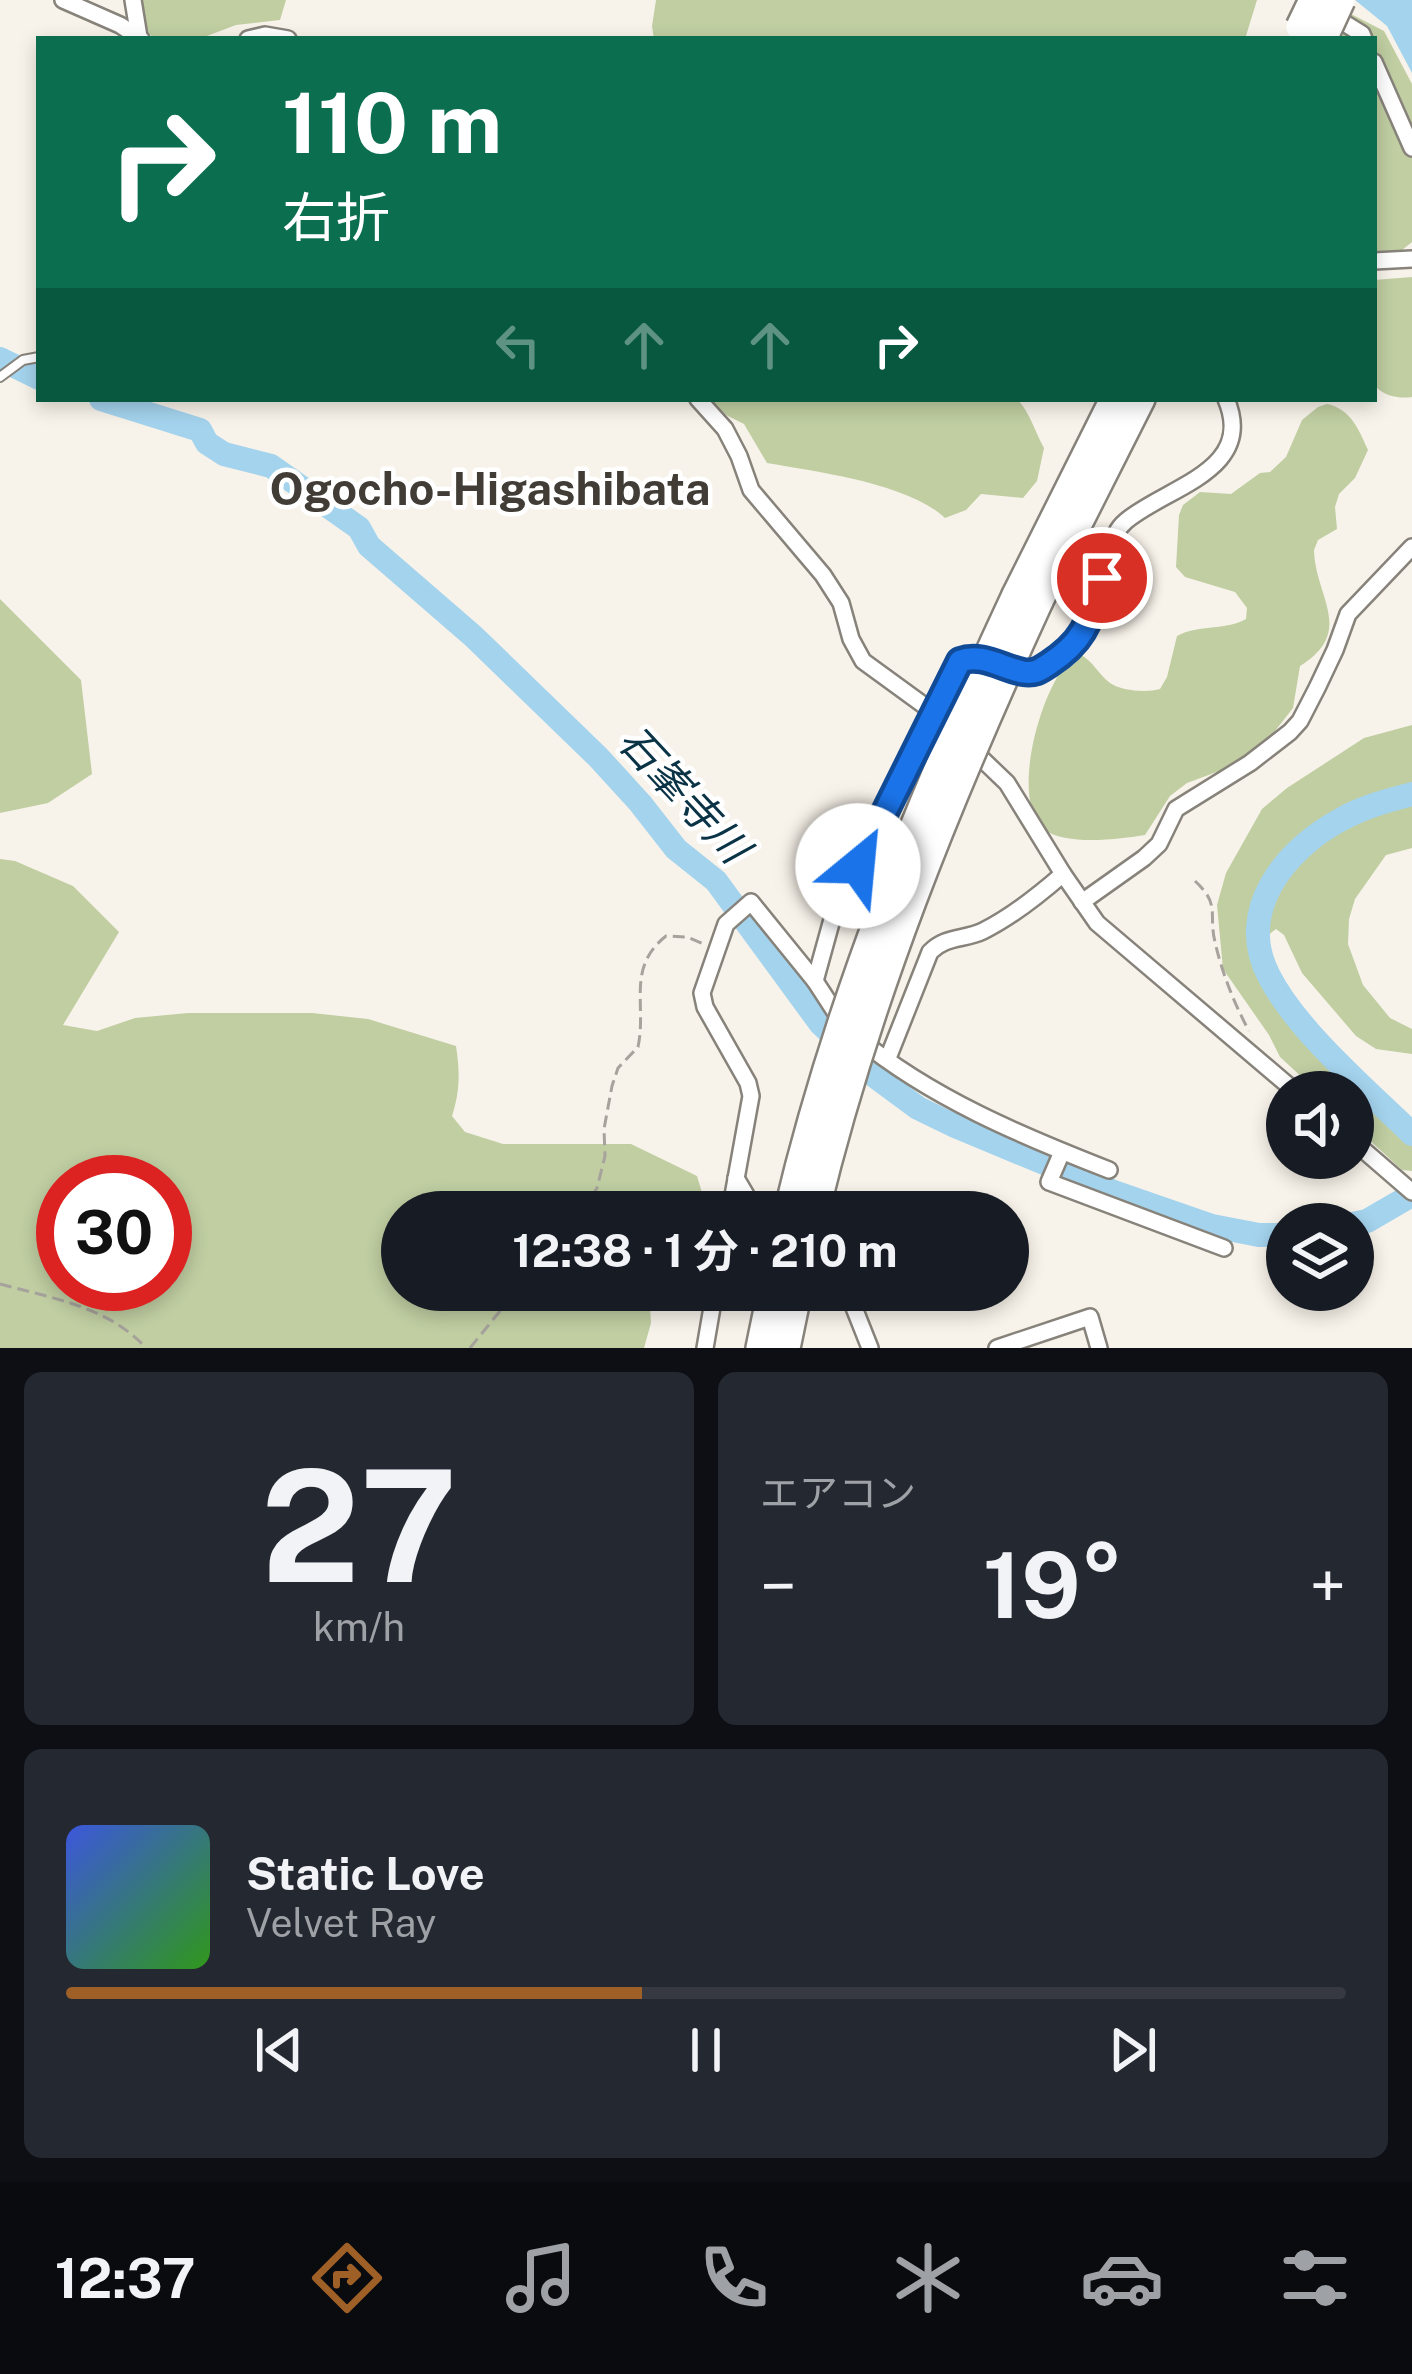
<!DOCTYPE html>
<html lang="ja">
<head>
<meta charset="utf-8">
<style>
  body { margin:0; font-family:"Public Sans","Noto Sans JP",sans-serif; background:#242831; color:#f1f3f6; height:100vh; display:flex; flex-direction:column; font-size:45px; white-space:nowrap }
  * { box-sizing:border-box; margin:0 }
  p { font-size:39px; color:#9ea1a6 }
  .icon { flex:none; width:66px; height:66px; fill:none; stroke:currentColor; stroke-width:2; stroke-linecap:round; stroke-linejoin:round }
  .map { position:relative; height:1348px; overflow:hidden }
  .drawer { display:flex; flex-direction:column; gap:24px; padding:24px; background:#0d0f14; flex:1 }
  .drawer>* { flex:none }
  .top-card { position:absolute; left:36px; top:36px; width:1341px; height:366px; border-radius:0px; box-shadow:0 6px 18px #0003; background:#0b6e4f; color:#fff; overflow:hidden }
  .fabs { position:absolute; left:1266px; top:1071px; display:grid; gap:24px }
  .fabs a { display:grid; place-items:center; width:108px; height:108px; border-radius:50%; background:#171b24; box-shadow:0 6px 18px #0003; font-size:60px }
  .speed { position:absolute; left:36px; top:1155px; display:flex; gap:24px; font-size:60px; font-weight:700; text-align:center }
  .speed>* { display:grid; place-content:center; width:156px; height:156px; border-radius:50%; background:#171b24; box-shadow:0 6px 18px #0003; line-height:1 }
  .speed .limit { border:18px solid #d22; background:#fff; color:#111 }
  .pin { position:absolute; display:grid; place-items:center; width:102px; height:102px; color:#fff; margin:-51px; border:6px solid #fff; border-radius:50%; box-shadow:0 3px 12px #0007 }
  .me { position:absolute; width:132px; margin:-66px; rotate:28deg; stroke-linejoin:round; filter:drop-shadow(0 0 9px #0008) }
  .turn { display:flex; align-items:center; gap:42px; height:252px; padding:0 48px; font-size:54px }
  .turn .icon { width:156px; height:156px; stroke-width:2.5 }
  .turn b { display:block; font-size:84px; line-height:102px }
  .lanes { display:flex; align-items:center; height:114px; padding:0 48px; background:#0003; justify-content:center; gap:60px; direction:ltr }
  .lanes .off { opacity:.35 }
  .big { font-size:90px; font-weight:700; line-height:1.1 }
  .drawer .tile { flex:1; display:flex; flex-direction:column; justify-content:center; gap:18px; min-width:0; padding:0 42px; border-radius:18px; background:#242831 }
  .drawer .dial { align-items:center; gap:0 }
  .dial b { font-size:156px; line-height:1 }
  .song { display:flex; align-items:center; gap:36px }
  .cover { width:144px; height:144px; border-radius:18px; background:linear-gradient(135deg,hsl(230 70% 55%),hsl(110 70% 35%)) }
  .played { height:12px; border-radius:6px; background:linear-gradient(90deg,#9f6027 45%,#363941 45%) }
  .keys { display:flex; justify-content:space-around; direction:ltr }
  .heat { display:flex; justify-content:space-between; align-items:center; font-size:66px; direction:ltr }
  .drawer .tiles { flex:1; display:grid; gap:24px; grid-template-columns:1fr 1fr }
  .tile:last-child { grid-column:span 2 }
  .trip { position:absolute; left:381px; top:1191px; width:648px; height:120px; border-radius:60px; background:#171b24; box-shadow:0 6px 18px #0003; font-weight:700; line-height:120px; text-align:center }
  .dock { display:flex; height:192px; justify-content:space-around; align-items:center; background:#090b0e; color:#9ea1a6 }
  .dock .icon { width:84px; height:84px }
  .dock .selected { color:#9f6027 }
  .dock b { font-size:54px; color:#f1f3f6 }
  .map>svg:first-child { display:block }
  .green { fill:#c0cea2; fill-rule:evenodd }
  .water { fill:#a4d3ed }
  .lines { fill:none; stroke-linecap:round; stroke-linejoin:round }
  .river { stroke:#a4d3ed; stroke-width:24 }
  .service-casing { stroke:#87837b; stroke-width:12 }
  .minor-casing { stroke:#87837b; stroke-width:20 }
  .motorway-casing { stroke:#87837b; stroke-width:32 }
  .path { stroke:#a6a29c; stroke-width:3; stroke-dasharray:12 6; stroke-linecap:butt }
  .service { stroke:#fff; stroke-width:8 }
  .minor { stroke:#fff; stroke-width:15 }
  .motorway { stroke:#fff; stroke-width:27 }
  .motorway-bridge-casing { stroke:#87837b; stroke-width:32; stroke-linecap:butt }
  .motorway-bridge { stroke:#fff; stroke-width:27 }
  .route-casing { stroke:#114b97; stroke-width:30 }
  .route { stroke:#1a73e8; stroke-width:21 }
  .labels { text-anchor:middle; stroke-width:9; stroke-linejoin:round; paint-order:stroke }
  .water-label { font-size:42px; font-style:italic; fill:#0a3346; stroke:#fff }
  .quarter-label { font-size:45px; font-weight:bold; fill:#413d36; stroke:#fff }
</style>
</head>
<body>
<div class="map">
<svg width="1412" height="1348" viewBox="0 0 1412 1348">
  <rect width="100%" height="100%" fill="#f8f3ea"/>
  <g class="green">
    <polygon points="141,0 286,0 280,20 236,25 199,39 164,39 141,33"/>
    <polygon points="656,0 1257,0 1245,39 654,39 652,26"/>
    <polygon points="1351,14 1384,31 1412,84 1412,242 1387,262 1374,264 1374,39 1341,39"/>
    <path d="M1412 277V397C1398 399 1384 396 1374 385V280Z"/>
    <path d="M710 399H1017C1030 412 1035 432 1044 448L1037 481 1023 498 981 494 966 510 945 518C907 483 818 472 767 463L744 424 726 415Z"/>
    <path d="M1327 404C1351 409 1359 430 1368 450L1355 478 1339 494 1335 507 1337 529 1318 540 1314 550C1315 597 1356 631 1300 666L1293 708 1254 758 1187 783 1170 796 1145 835C1121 839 1066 846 1045 830 1009 802 1040 695 1065 666 1070 661 1075 658 1080 654 1094 662 1098 674 1110 683 1121 691 1147 693 1160 689L1167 677 1177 636C1199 624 1225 631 1246 619L1247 608 1235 592 1185 577 1176 567 1179 515 1183 505 1200 492 1231 494 1260 473 1270 472 1286 457 1302 420 1318 407Z"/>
    <polygon points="0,599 81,680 92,774 48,803 0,813"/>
    <path d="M1412 725V848L1386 855 1355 899 1349 919 1348 944 1363 985 1390 1018 1412 1029V1054L1376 1049 1356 1036 1302 973 1284 935 1276 929C1270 934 1267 934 1266 943 1261 989 1379 1104 1412 1140V1171L1402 1170 1353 1125V1092H1318L1280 1057 1269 1035 1223 969 1217 905 1226 873 1262 809 1287 788 1364 738Z"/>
    <path d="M0 859 15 861 73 886 119 932 63 1025 97 1031 135 1018 188 1013H312L368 1019 456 1046C460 1071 460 1092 452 1116L465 1132 503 1144H631L697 1176 708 1212H402V1290H649L651 1323 644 1348H0ZM63 1182H165V1284H63Z"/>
  </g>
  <polygon class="water" points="1355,0 1412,0 1412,73 1387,26"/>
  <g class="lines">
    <g class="river">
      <polyline points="0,359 39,378"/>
      <polyline points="101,399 200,430 207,443 224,454 271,466 359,528 369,546 473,636 598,757 640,803 676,849 716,881 820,1023 876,1077 918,1108 955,1126 1114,1192 1212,1226 1259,1235 1287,1235"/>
      <path d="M1412 794C1389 800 1363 807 1342 819 1285 849 1235 911 1269 976 1297 1031 1368 1091 1412 1134"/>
      <polyline points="1352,1224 1367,1221 1412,1195"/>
    </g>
    <defs>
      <polyline id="service" points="0,377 23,360 39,357"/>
      <g id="minor">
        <polyline points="63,0 120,25 141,39"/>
        <polyline points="133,0 139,37"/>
        <polyline points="1328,13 1362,34 1364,39"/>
        <polyline points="248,39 265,35 288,39"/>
        <polyline points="1374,62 1412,148"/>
        <polyline points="1374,261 1412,259"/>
        <polyline points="698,399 725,429 739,456 751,490 823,575 841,603 851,639 863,661 933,712 1007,783 1063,874 1097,923 1296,1092"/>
        <polyline points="1082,902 1144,858 1159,844 1176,809 1250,763 1290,732 1300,721 1317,688 1335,650 1348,614 1412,547"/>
        <path d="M815 981 836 905 879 827 933 712 960 661C987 652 1016 682 1041 670 1088 647 1095 600 1109 554 1113 541 1115 530 1126 521 1166 487 1257 471 1226 399"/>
        <path d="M858 1038C931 1098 1022 1136 1109 1170"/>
        <path d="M888 1058 930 952C945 936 964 940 983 931 1011 917 1039 895 1063 874"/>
        <polyline points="1353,1141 1412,1192"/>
        <polyline points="1062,1152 1049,1182 1224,1248"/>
        <polyline points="736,1178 756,1212"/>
        <polyline points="730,1212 751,1096 748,1083 705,1007 702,993 726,924 751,902 815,981 841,1021"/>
        <polyline points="847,1290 870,1348"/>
        <polyline points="705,1348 715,1290"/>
        <polyline points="997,1348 1090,1317 1099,1348"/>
      </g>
      <g id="motorway">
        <polyline points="1016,595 1114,399"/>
        <polyline points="1039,601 1141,399"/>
        <polyline points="760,1348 772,1290"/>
        <polyline points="786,1348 798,1290"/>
      </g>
    </defs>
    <use href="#service" class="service-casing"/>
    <use href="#minor" class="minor-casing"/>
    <use href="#motorway" class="motorway-casing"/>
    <g class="path">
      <path d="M1195 881C1221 905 1208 913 1215 942 1222 973 1234 1003 1249 1031"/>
      <path d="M582 1212 597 1188 605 1156 604 1129 612 1086 618 1068 638 1047C647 1004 626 968 666 936L687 937 706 945"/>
      <path d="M0 1284C52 1298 109 1307 146 1348"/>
      <polyline points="470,1348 517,1290"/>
    </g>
    <use href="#service" class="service"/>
    <use href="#minor" class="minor"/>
    <use href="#motorway" class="motorway"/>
    <defs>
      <g id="motorway-bridge">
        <polyline points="1300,27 1313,0"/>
        <polyline points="1324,37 1341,0"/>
        <path d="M788 1212C839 997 923 794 1016 595"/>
        <path d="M815 1212C866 1000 948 799 1039 601"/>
      </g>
    </defs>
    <use href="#motorway-bridge" class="motorway-bridge-casing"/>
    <use href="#motorway-bridge" class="motorway-bridge"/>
  </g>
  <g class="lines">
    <defs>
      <path id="route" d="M858 866 960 661C982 653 1002 668 1023 672 1035 674 1040 670 1049 664 1087 639 1089 620 1102 578"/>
    </defs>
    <use href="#route" class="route-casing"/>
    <use href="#route" class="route"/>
  </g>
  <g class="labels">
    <g class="water-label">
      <text transform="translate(684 794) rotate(47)" y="15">石峯寺川</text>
    </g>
    <g class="quarter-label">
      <text x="490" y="505">Ogocho-Higashibata</text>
    </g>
  </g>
</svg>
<div class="fabs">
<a><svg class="icon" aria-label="sound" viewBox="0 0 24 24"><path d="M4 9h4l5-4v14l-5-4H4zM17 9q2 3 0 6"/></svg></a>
<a><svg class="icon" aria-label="layers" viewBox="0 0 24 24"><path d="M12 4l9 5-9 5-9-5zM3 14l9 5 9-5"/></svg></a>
</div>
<div class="speed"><div class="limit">30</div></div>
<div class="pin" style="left:1102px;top:578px;background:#d93025"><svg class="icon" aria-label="arrive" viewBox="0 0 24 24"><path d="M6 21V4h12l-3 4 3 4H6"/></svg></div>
<svg class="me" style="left:858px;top:866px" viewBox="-20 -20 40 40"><circle r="19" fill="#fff"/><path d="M0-13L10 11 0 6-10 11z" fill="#1a73e8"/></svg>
<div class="trip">12:38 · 1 分 · 210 m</div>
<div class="top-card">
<div class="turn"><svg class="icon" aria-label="right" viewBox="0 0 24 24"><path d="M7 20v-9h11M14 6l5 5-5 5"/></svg><div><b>110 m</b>右折</div></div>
<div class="lanes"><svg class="icon off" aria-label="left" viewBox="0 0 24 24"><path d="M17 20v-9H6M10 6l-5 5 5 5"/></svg><svg class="icon off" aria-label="ahead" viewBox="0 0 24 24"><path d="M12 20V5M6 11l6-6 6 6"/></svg><svg class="icon off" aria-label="ahead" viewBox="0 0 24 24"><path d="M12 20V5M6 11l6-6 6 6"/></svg><svg class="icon" aria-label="right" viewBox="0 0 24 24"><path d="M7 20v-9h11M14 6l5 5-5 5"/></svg></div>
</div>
</div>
<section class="drawer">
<div class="tiles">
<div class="tile dial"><b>27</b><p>km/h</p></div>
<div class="tile"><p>エアコン</p>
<div class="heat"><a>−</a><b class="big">19°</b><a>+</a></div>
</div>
<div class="tile">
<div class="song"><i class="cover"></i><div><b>Static Love</b><p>Velvet Ray</p></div></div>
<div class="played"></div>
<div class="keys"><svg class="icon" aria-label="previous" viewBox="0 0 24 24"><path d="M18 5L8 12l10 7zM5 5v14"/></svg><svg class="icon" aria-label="pause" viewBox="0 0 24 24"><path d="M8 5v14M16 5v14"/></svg><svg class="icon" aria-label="next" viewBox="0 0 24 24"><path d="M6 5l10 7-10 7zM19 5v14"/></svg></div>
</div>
</div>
</section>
<nav class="dock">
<b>12:37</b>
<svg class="icon selected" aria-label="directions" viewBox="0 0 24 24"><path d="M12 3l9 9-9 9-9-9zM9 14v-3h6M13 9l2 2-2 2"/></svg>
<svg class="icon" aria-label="music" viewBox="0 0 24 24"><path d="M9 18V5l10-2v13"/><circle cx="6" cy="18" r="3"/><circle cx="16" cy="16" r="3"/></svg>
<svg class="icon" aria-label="phone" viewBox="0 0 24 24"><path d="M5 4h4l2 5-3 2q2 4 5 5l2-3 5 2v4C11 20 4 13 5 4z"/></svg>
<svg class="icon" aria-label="climate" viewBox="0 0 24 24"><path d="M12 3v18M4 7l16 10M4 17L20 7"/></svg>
<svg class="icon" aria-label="car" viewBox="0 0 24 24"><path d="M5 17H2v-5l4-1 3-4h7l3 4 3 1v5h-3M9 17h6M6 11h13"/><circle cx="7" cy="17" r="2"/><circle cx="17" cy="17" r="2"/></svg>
<svg class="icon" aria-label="filters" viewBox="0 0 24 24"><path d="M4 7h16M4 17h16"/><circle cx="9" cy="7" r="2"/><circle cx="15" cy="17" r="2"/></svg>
</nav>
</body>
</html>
